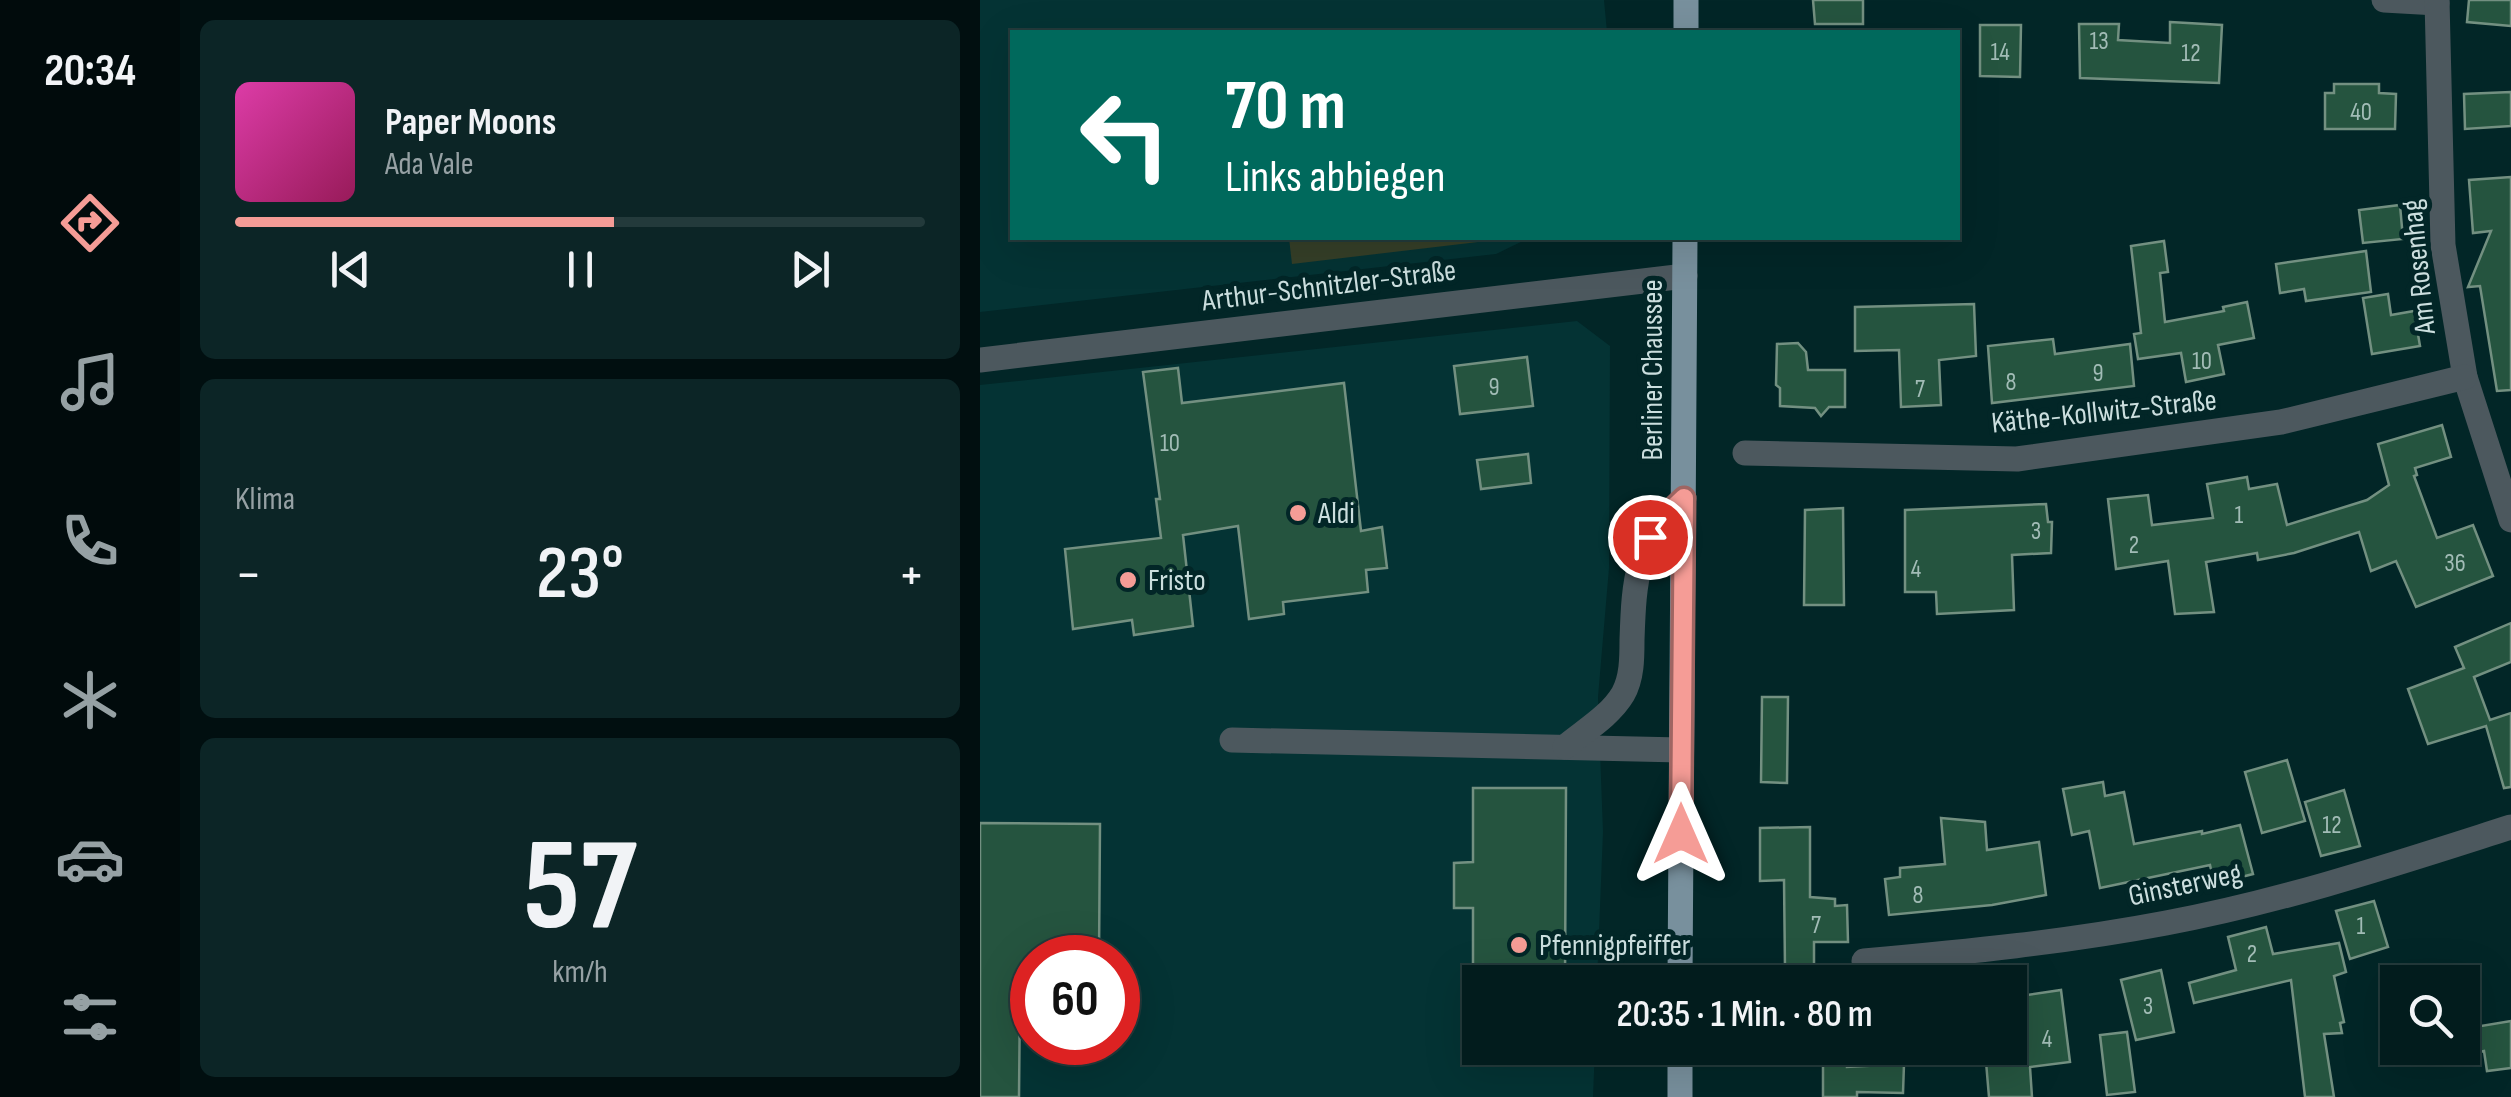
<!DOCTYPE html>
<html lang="de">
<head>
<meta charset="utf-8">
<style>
  body { margin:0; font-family:"Sofia Sans Condensed",sans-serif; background:#0c2526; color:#f1f3f6; height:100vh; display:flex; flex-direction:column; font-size:38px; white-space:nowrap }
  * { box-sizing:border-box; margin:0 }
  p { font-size:32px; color:#96a1a4 }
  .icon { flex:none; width:55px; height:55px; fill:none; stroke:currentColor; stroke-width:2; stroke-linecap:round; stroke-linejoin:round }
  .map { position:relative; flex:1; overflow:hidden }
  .drawer { display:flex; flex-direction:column; gap:20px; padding:20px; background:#010f10; width:800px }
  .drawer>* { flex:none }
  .guide { position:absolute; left:30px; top:30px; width:950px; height:210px; border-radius:0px; box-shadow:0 10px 40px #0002,0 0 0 2px #233a3b; background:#00695c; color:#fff; overflow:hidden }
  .tools { position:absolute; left:1400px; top:965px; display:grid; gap:20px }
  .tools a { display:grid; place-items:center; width:100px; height:100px; border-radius:0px; background:#021c1d; box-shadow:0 10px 40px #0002,0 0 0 2px #233a3b; font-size:50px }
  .speed { position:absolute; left:30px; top:935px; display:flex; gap:20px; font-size:50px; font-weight:700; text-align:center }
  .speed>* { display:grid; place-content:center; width:130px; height:130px; border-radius:50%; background:#021c1d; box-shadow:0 10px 40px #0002,0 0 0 2px #233a3b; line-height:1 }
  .speed .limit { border:15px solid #d22; background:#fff; color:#111 }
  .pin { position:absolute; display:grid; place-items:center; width:85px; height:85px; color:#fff; margin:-42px; border:5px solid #fff; border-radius:50%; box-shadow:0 2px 10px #0007 }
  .me { position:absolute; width:110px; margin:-55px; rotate:0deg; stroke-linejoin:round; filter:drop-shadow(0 0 8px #0008) }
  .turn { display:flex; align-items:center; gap:35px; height:210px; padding:0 50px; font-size:45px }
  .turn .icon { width:130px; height:130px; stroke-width:2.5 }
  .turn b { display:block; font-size:70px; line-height:85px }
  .big { font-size:75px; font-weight:600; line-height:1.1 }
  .drawer .tile { flex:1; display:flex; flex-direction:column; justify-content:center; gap:15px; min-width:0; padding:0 35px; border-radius:15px; background:#0c2526 }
  .drawer .dial { align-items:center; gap:0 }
  .dial b { font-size:130px; line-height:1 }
  .song { display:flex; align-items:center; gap:30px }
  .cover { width:120px; height:120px; border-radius:15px; background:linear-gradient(135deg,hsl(320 70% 55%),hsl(330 70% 35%)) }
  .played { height:10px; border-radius:5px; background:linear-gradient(90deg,#f59c96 55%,#233a3b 55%) }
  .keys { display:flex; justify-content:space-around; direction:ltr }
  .heat { display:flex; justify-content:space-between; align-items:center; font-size:55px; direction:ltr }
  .trip { position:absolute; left:482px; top:965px; width:565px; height:100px; border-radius:0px; background:#021c1d; box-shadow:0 10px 40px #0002,0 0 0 2px #233a3b; font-weight:600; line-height:100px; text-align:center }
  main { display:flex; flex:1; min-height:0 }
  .tabs { display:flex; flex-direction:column; width:180px; justify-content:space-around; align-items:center; background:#010b0c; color:#96a1a4 }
  .tabs .icon { width:70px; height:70px }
  .tabs .on { color:#f59c96 }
  .tabs b { font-size:45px; color:#f1f3f6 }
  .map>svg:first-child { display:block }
  .built { fill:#043334; fill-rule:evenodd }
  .green { fill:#353f28 }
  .building { fill:#25543f; stroke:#739081; stroke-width:2.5 }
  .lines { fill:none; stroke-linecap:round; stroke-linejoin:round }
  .minor { stroke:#4c585e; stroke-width:25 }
  .primary { stroke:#78909d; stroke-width:25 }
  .route-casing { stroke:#9f6562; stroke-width:25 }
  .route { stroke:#f59c96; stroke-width:18 }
  .poi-dot { fill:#f59c96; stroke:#022627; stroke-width:4 }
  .labels { text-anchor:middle; stroke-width:10; stroke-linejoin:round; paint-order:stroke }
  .number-label { font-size:25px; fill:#a2bcb6 }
  .street-label { font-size:30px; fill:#cbdede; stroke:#022627 }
  .poi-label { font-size:30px; fill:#cbdede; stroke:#022627; text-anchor:start }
</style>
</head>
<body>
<main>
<nav class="tabs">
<b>20:34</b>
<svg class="icon on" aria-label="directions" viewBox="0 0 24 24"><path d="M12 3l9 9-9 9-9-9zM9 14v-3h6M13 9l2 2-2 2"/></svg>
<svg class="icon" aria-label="music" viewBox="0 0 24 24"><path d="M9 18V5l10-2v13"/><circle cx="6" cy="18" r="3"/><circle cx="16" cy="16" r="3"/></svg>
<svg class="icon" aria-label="phone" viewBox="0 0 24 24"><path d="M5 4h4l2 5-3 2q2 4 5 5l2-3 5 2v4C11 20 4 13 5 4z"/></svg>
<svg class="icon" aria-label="climate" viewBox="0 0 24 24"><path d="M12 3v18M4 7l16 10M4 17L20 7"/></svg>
<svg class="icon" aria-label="car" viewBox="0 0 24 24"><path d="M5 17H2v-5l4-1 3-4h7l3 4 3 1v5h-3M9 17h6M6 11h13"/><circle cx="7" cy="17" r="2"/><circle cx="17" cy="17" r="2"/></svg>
<svg class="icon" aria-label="filters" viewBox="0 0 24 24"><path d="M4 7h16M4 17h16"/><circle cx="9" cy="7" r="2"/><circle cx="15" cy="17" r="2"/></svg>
</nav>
<section class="drawer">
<div class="tile">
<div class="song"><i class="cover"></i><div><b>Paper Moons</b><p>Ada Vale</p></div></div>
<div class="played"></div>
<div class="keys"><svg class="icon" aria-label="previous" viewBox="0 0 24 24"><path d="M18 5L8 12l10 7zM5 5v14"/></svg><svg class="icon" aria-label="pause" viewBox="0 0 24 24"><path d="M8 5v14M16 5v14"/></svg><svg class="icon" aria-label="next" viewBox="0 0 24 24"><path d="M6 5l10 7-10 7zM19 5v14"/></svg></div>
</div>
<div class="tile"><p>Klima</p>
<div class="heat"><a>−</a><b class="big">23°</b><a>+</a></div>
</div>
<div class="tile dial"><b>57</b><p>km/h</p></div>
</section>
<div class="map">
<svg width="1531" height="1097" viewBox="0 0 1531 1097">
  <rect width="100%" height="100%" fill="#022627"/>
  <g class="built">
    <polygon points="0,0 624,0 627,32 32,32 32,238 549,238 516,254 0,312"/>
    <path d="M597 321 630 346 629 568 618 697 623 832 617 982H500V1048H615L613 1097H0V385ZM52 958H138V1042H52Z"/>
  </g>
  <polygon class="green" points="309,238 515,238 515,240 312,264"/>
  <g class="building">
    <polygon points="833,0 883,0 883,24 835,24"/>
    <polygon points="1489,0 1531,0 1531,26 1487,22"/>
    <polygon points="1190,22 1242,25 1239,83 1100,78 1099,24 1139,24 1138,40 1190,43"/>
    <polygon points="1000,25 1041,25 1040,77 1000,76"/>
    <polygon points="1354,84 1399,84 1399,93 1416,94 1415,129 1345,129 1345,93 1354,93"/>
    <polygon points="1531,92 1531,126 1485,129 1484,94"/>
    <polygon points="1531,177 1531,390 1517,391 1500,286 1488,287 1511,231 1493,233 1489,180"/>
    <polygon points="1420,205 1423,239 1383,243 1379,210"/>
    <polygon points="1184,241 1188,272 1180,273 1185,322 1244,311 1243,307 1267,302 1274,338 1238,345 1244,374 1206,382 1201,353 1158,359 1154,334 1161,333 1151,246"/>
    <polygon points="1386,251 1391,292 1326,301 1324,289 1300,293 1296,264"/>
    <polygon points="1408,294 1411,315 1434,311 1440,346 1392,354 1383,298"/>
    <polygon points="994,304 996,356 959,360 961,405 921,407 919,350 875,351 875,307"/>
    <polygon points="1073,339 1075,354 1150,344 1154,386 1012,403 1008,346"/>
    <polygon points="818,343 826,352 828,370 865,370 865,407 849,407 841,416 835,408 800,406 800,388 796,385 797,344"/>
    <polygon points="547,357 553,406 480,414 474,366"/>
    <polygon points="198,368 202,403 364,383 381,531 402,527 407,568 386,570 388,592 303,602 304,614 269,619 258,526 203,535 213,626 154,635 152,620 93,629 85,549 181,538 176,499 180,499 163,372"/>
    <polygon points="1462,425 1471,457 1435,468 1437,475 1434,476 1457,538 1493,525 1513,576 1436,607 1416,561 1391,571 1379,532 1314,553 1278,560 1277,553 1226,562 1234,612 1195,614 1188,561 1136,569 1128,499 1168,495 1172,525 1233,518 1227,484 1267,477 1269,489 1297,484 1307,525 1387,500 1409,485 1398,444"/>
    <polygon points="548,454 551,483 501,489 497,460"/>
    <polygon points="1066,504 1068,522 1072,522 1071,553 1032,555 1034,610 957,614 956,592 925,592 925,510"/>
    <polygon points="863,508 864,605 824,605 825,510"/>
    <polygon points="1531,623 1531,662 1494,677 1510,720 1531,713 1531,787 1524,788 1506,726 1448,744 1428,689 1484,668 1475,647"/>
    <polygon points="782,697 808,697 807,783 781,782"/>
    <polygon points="1307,760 1325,821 1282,833 1265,772"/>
    <polygon points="1123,782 1125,796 1144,792 1154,844 1222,831 1222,834 1260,825 1273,874 1234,884 1230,865 1120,888 1109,831 1092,835 1083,789"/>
    <polygon points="493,788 586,788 585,982 493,982 493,908 474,908 474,863 493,862"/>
    <polygon points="1364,790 1380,846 1341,856 1325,802"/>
    <polygon points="961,818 1005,822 1007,850 1059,842 1066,895 1012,905 909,915 905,879 920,877 920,868 965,864"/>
    <polygon points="0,823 120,824 119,958 52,958 52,992 40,992 39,1097 0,1097"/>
    <polygon points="830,827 830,897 855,899 855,906 867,905 868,942 834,942 834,968 805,968 804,880 780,881 780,828"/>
    <polygon points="1394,901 1408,947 1370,959 1356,911"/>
    <polygon points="1286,927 1293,954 1359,943 1366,972 1354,976 1364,1022 1360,1023 1362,1033 1344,1034 1354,1097 1325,1097 1311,980 1214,1003 1209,983 1256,970 1248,937"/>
    <polygon points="1181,970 1194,1032 1156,1040 1141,980"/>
    <polygon points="1081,990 1090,1062 1050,1067 1052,1097 1009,1097 1005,1050 1039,1047 1033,1009 1041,1008 1040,996"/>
    <polygon points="1531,1021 1531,1068 1507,1071 1504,1051 1494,1053 1489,1028"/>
    <polygon points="1147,1032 1155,1092 1127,1095 1120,1035"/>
    <polygon points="843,1048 867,1048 867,1067 924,1064 923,1093 877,1092 877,1097 843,1097"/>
  </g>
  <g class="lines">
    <g class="minor">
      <polyline points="1404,0 1457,3"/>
      <polyline points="1457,0 1463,245 1485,377 1531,520"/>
      <polyline points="0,360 705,276"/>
      <polyline points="765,453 1037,459 1301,422 1485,377"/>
      <polyline points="252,740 701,750"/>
      <path d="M585 747C604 731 630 716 643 694 652 678 652 658 652 640 654 579 656 542 704 498"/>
      <path d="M884 961C986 952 1086 942 1186 923 1304 901 1418 863 1531 827"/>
    </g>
    <g class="primary">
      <polyline points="706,32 706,0"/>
      <polyline points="700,982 705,238"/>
      <polyline points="700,1097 700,1048"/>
    </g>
  </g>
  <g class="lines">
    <defs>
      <polyline id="route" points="670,537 685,516 704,498 701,834"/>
    </defs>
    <use href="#route" class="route-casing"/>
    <use href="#route" class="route"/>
  </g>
  <g class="poi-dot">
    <circle cx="318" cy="513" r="10"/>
    <circle cx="148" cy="580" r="10"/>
    <circle cx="539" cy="945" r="10"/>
  </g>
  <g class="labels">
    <g class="number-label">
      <text x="1119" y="49">13</text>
      <text x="1020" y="60">14</text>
      <text x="1211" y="61">12</text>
      <text x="1381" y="120">40</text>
      <text x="1222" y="369">10</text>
      <text x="1118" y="381">9</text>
      <text x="1031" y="390">8</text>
      <text x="514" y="395">9</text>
      <text x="940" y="397">7</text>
      <text x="190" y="451">10</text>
      <text x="1259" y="523">1</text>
      <text x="1056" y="539">3</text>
      <text x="1154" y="553">2</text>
      <text x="1475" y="571">36</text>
      <text x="936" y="577">4</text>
      <text x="1352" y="833">12</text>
      <text x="938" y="903">8</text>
      <text x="836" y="933">7</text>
      <text x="1381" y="934">1</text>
      <text x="1272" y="962">2</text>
      <text x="1168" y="1014">3</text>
      <text x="1067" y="1047">4</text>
    </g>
    <g class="street-label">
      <text transform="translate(1438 267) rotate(-96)" y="10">Am Rosenhag</text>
      <text transform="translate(349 285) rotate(-7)" y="10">Arthur-Schnitzler-Straße</text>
      <text transform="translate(672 370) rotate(-90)" y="10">Berliner Chaussee</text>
      <text transform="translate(1124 411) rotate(-6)" y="10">Käthe-Kollwitz-Straße</text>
      <text transform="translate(1205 884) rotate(-12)" y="10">Ginsterweg</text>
    </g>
    <g class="poi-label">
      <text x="338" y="523">Aldi</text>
      <text x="168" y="590">Fristo</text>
      <text x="559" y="955">Pfennigpfeiffer</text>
    </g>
  </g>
</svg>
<div class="tools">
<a><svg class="icon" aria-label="search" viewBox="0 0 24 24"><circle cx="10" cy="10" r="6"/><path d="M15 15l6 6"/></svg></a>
</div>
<div class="speed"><div class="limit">60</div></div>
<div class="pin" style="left:670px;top:537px;background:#d93025"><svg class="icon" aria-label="arrive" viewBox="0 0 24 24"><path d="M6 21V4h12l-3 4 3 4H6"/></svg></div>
<svg class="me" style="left:701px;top:834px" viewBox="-20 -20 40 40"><path d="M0-17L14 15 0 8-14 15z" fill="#f59c96" stroke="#fff" stroke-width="4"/></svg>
<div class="trip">20:35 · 1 Min. · 80 m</div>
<div class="guide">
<div class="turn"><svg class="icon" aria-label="left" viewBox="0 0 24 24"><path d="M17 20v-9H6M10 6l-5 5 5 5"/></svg><div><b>70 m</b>Links abbiegen</div></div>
</div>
</div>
</main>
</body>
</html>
